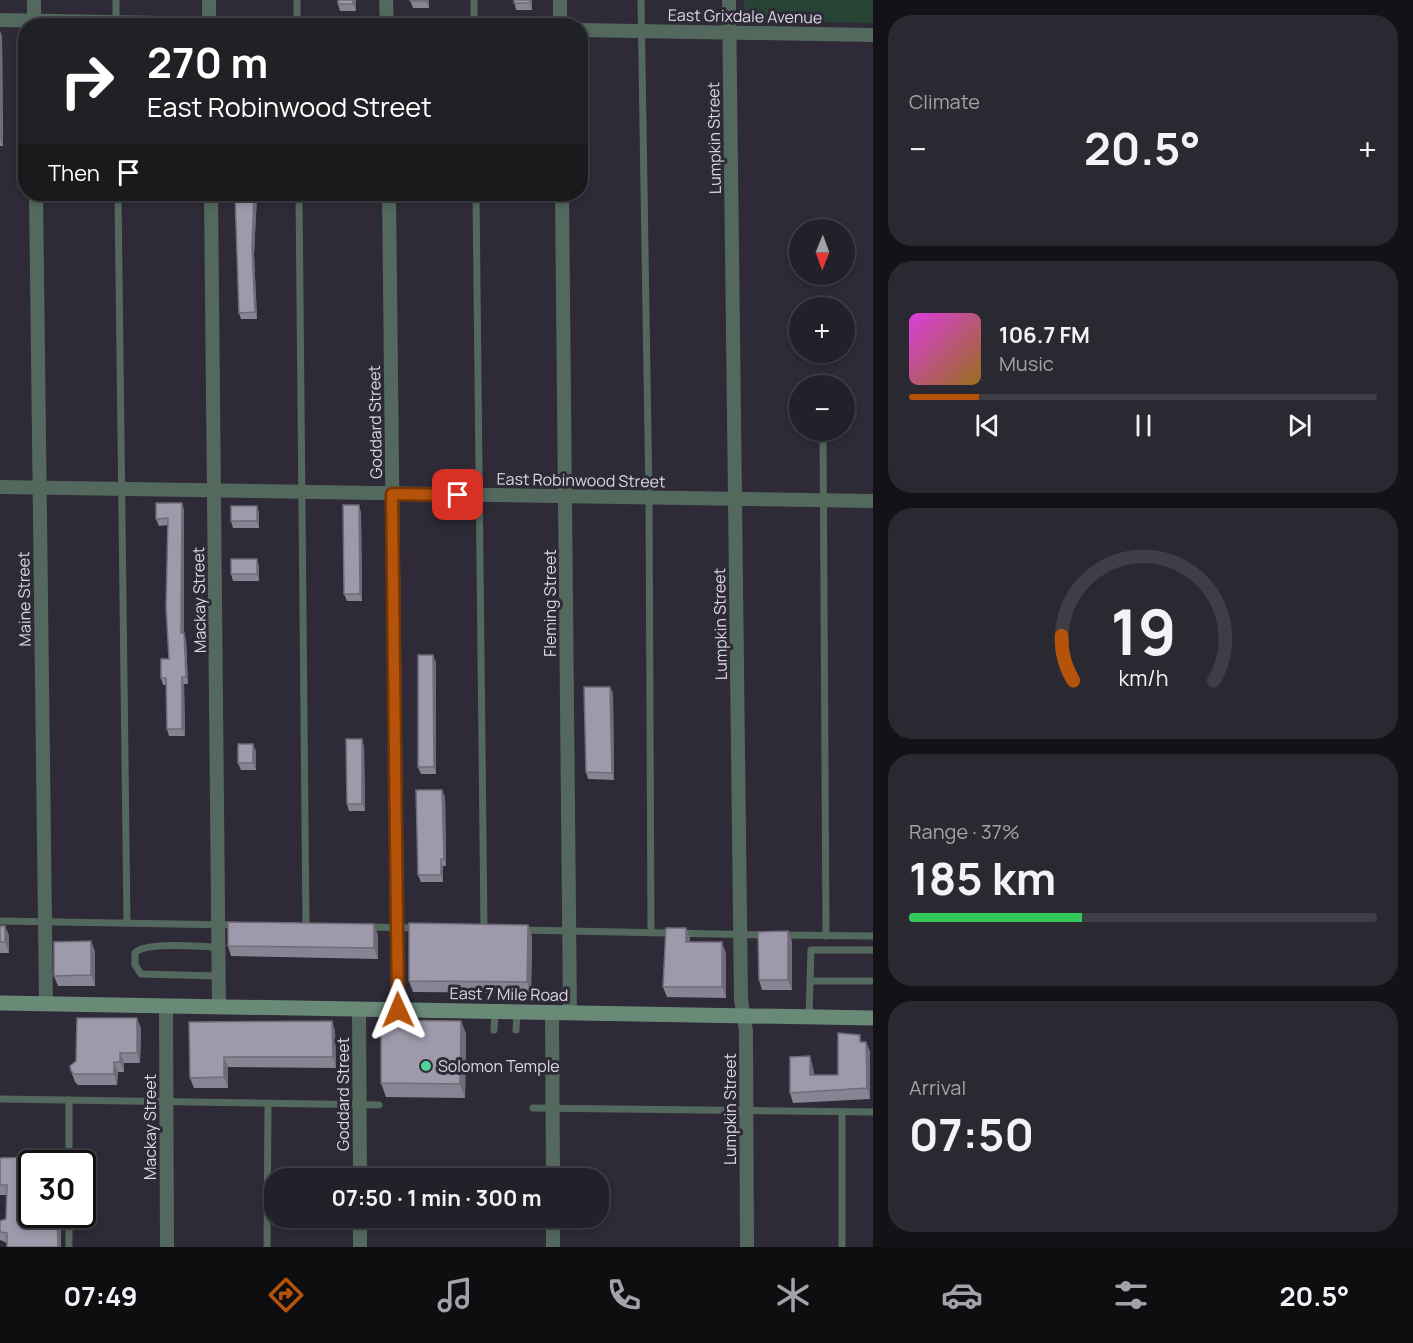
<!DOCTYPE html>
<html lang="en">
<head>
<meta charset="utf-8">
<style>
  body { margin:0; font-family:Manrope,sans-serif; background:#2a2831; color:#f1f3f6; height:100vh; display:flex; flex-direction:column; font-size:22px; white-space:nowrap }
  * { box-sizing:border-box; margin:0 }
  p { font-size:20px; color:#a2a3a8 }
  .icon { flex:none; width:33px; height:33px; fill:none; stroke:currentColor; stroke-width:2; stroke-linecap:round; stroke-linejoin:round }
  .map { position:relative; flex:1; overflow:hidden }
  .sheet { display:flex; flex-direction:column; gap:15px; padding:15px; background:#131217; width:540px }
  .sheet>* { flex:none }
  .guide { position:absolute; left:18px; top:18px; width:570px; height:183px; border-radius:24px; box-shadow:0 3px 9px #0003,0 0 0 2px #3f3e46; background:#202124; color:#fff; overflow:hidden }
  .needle { width:39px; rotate:181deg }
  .tools { position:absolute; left:789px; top:219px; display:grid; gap:12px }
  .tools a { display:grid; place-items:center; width:66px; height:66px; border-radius:50%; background:#222029; box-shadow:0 3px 9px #0003,0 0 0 2px #3f3e46; font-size:30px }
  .speed { position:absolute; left:18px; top:1150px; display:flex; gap:12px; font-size:30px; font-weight:700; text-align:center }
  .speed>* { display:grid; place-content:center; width:78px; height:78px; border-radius:50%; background:#222029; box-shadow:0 3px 9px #0003,0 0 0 2px #3f3e46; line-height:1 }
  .speed .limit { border:3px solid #111; border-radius:9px; background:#fff; color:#111 }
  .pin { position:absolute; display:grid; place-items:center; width:51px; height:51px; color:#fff; margin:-26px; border-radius:12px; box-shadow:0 3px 9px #0006 }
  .me { position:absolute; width:66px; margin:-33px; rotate:359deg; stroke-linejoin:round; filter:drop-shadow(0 0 4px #0008) }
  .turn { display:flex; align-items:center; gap:21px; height:126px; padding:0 30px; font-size:27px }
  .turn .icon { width:78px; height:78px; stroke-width:2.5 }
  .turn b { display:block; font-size:42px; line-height:51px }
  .then { display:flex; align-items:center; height:57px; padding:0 30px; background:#0003; gap:12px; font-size:22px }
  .big { font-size:45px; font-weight:700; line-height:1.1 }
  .sheet .tile { flex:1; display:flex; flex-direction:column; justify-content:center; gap:9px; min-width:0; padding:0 21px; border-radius:24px; background:#2a2831 }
  .sheet .dial { align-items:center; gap:0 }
  .dial svg { height:156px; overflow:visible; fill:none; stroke:#3f3e46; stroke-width:7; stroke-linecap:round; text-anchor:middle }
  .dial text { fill:#f1f3f6; stroke:none }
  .song { display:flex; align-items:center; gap:18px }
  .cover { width:72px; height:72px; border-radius:9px; background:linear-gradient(135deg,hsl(300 70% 55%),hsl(40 70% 35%)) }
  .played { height:6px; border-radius:3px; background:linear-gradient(90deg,#b45309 15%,#3f3e46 15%) }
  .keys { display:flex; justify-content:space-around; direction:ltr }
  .heat { display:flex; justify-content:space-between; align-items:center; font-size:33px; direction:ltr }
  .charge { height:9px; border-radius:4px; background:linear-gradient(90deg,#34c759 37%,#3f3e46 0) }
  .trip { position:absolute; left:264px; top:1168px; width:345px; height:60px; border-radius:24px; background:#222029; box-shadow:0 3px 9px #0003,0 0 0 2px #3f3e46; font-weight:700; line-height:60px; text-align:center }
  .dock { display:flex; height:96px; justify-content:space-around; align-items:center; background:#0e0d10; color:#a2a3a8 }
  .dock .icon { width:42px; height:42px }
  .dock .current { color:#b45309 }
  .dock b { font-size:27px; color:#f1f3f6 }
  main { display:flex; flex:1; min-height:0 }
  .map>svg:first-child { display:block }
  .green { fill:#264334 }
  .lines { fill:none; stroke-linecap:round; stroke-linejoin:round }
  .lane { stroke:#54695d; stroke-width:7 }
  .street { stroke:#54695d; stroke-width:14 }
  .secondary { stroke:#6a8a78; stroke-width:15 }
  .wall { fill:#888493 }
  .shaded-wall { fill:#6f6c78 }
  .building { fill:#9e9aab; stroke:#6f6c78; stroke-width:1.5 }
  .route-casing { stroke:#753606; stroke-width:15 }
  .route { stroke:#b45309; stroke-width:10 }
  .poi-dot { fill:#51d397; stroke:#2e2a37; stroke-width:2 }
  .labels { text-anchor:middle; stroke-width:6; stroke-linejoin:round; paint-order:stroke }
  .street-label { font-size:16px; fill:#dad8e1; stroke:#2e2a37 }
  .poi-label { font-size:16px; fill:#dad8e1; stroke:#2e2a37; text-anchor:start }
</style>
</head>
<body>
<main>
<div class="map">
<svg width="873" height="1247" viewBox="0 0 873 1247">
  <rect width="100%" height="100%" fill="#2e2a37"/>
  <polygon class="green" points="744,0 873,0 873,23 744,21"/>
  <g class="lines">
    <g class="lane">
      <polyline points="116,0 116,24"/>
      <polyline points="297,0 297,26"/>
      <polyline points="474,0 474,26"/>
      <polyline points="641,0 649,498 651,933"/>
      <polyline points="118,194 127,923"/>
      <polyline points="299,194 306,926"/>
      <polyline points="476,194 484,930"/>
      <polyline points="823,430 826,936"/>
      <polyline points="0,921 234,925"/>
      <polyline points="368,927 417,928"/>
      <polyline points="521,930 765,935"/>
      <polyline points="782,935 873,936"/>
      <path d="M219 976 141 974 135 965V953C145 941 201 947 219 947"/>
      <polyline points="810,981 873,981"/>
      <polyline points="809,1017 811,950 873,950"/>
      <polyline points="494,1030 495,1011"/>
      <polyline points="516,1030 517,1012"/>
      <polyline points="0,1099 379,1105"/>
      <polyline points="533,1108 873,1112"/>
      <polyline points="69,1164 69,1100"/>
      <polyline points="69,1247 69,1215"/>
      <polyline points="267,1247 268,1105"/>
      <polyline points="842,1247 842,1112"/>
    </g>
    <g class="street">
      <polyline points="34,0 34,26"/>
      <polyline points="209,0 209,26"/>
      <polyline points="386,0 387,26"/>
      <polyline points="560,0 560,26"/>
      <polyline points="729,0 741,1000 746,1031 747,1247"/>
      <polyline points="0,20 321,26"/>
      <polyline points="580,30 873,35"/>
      <polyline points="36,194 46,1004"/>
      <polyline points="211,194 219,1007"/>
      <polyline points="389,194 398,1010"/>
      <polyline points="562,194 570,1013"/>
      <polyline points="0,487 873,501"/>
      <polyline points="166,1006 167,1247"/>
      <polyline points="359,1009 360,1179"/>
      <polyline points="552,1012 553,1179"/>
      <polyline points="360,1218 360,1247"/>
      <polyline points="553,1218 553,1247"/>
    </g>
    <polyline class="secondary" points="0,1003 873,1018"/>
  </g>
  <g class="wall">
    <polygon points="338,0 356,0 356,11 340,11 338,4"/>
    <polygon points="410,0 429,0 429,8 413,8"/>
    <polygon points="514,0 532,0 532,10 516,10"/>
    <polygon points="0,31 2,37 3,146 0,146"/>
    <polygon points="235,194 257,194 254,255 257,319 241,319 239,313"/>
    <polygon points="182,503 184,510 184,634 186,640 188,684 184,684 185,736 169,736 167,729 167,685 163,685 161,678 169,659 168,525 159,526 156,519"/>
    <polygon points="257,506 259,513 259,528 233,528 231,521"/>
    <polygon points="361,512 362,601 347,601 344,594"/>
    <polygon points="259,566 259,581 233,581 231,574"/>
    <polygon points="436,662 436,774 421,774 418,767"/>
    <polygon points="610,687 613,694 614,780 588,779 586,772"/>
    <polygon points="364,746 365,811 349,811 347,804"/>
    <polygon points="256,751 256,770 241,770 238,763"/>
    <polygon points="445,797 446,866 443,866 443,882 421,882 418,875"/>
    <polygon points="0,926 5,926 9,936 9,953 0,953"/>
    <polygon points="686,928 690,938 690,942 726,953 726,998 667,997 663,987"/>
    <polygon points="788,931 792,942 792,990 762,990 759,980"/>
    <polygon points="378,935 378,959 231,956 228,946"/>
    <polygon points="532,936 531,993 413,992 409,981"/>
    <polygon points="91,941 95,952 95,986 58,986 54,976"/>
    <polygon points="332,1021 335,1031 336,1068 228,1067 228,1088 194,1088 190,1078 189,1022"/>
    <polygon points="461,1021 466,1034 465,1098 386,1097 381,1083"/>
    <polygon points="141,1028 140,1063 124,1063 124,1072 118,1072 117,1085 78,1085 75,1082 71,1071"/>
    <polygon points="862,1042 866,1042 870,1052 870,1099 793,1103 790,1093 813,1067 814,1075 838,1075"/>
    <polygon points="43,1157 61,1215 61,1247 7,1247 7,1243 0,1240 0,1221 6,1219 7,1195 0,1195 0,1158"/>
  </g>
  <g class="shaded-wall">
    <polygon points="353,0 356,0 356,11 353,4"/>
    <polygon points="426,0 429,0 429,8 426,1"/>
    <polygon points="530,0 532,0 532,10 530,3"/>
    <polygon points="0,31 2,37 3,146 0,139"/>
    <polygon points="254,194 257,194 254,255 257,319 255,312 252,249"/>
    <polygon points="182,503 184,510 184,634 186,640 188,684 186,677 181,633"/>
    <polygon points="359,505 361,512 362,601 360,594"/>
    <polygon points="257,506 259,513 259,528 257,521"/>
    <polygon points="257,559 259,566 259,581 257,574"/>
    <polygon points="433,655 436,662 436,774 434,767"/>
    <polygon points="182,677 184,684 185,736 182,729"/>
    <polygon points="610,687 613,694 614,780 612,773"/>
    <polygon points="362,739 364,746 365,811 362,804"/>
    <polygon points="253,744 256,751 256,770 253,763"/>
    <polygon points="442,790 445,797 446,866 444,859"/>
    <polygon points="441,859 443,866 443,882 441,875"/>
    <polygon points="374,924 378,935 378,959 374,948"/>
    <polygon points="528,925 532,936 531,993 527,982"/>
    <polygon points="5,926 9,936 9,953 5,942"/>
    <polygon points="686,928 690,938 690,953 686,942"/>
    <polygon points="788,931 792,942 792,990 788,980"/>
    <polygon points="91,941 95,952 95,986 91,975"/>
    <polygon points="722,942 726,953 726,998 722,987"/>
    <polygon points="137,1018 141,1028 140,1063 137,1053"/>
    <polygon points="332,1021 335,1031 336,1068 333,1057"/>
    <polygon points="461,1021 466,1034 465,1098 460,1084"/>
    <polygon points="866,1042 870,1052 870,1099 867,1088"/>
    <polygon points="120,1053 124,1063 124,1072 120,1062"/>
    <polygon points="810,1056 813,1067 814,1085 810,1075"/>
    <polygon points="224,1057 228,1067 228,1088 224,1077"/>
    <polygon points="114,1062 118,1072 117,1085 114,1074"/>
    <polygon points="57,1215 61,1215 61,1247 58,1247"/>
  </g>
  <g class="building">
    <rect x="338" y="0" width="15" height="4"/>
    <rect x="410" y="0" width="16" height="1"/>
    <rect x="514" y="0" width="16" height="3"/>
    <polygon points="235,194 254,194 252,249 255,312 239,313"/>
    <polygon points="156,503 182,503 181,633 184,633 186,677 182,677 182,729 167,729 166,678 161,678 161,659 169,659 166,607 168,518 156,519"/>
    <polygon points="343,505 359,505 360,594 344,594"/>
    <rect x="231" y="506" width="26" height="15"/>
    <rect x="231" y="559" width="26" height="15"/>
    <polygon points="418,655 433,655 434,767 418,767"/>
    <polygon points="584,687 610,687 612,773 586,772"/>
    <polygon points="346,739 362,739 362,804 347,804"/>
    <rect x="238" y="744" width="15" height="19"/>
    <polygon points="416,790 442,790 444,859 441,859 441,875 418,875"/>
    <polygon points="228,922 374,924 374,948 228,946"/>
    <polygon points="409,923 528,925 527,982 409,981"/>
    <rect x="0" y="926" width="5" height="16"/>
    <polygon points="666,928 686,928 686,942 722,942 722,987 663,987"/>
    <polygon points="788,931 788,980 759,980 758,932"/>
    <polygon points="91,941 91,975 54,976 54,942"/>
    <polygon points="77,1018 137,1018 137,1053 120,1053 120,1062 114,1062 114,1074 74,1074 71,1071 70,1066 76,1061"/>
    <polygon points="381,1020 461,1021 460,1084 381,1083"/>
    <polygon points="332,1021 333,1057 224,1057 224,1077 190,1078 189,1022"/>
    <polygon points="838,1033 860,1035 860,1042 866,1042 867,1088 790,1093 790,1057 810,1056 810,1075 838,1075"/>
    <polygon points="43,1157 43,1164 32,1164 32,1215 57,1215 58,1247 7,1247 7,1233 0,1232 0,1221 6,1219 7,1185 0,1185 0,1158"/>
  </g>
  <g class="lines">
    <defs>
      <polyline id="route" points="398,1010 392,494 458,495"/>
    </defs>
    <use href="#route" class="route-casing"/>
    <use href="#route" class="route"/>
  </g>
  <circle class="poi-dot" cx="426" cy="1066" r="6"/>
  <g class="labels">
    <g class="street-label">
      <text transform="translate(745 16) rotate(1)" y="6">East Grixdale Avenue</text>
      <text transform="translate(714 138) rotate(-91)" y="6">Lumpkin Street</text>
      <text transform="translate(375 422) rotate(-91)" y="6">Goddard Street</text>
      <text transform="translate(581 480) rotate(1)" y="6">East Robinwood Street</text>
      <text transform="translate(24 599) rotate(-91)" y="6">Maine Street</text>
      <text transform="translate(199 600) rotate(-91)" y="6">Mackay Street</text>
      <text transform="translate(550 603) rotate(-90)" y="6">Fleming Street</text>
      <text transform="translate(720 624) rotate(-91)" y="6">Lumpkin Street</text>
      <text transform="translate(509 994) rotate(1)" y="6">East 7 Mile Road</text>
      <text transform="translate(343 1094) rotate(-90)" y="6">Goddard Street</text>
      <text transform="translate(730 1109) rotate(-90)" y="6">Lumpkin Street</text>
      <text transform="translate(150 1127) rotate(-90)" y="6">Mackay Street</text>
    </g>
    <g class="poi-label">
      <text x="438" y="1072">Solomon Temple</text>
    </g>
  </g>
</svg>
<div class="tools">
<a><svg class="needle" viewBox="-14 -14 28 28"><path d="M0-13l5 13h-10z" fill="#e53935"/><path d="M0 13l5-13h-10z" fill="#a2a3a8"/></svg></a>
<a>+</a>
<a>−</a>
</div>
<div class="speed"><div class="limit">30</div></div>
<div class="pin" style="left:458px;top:495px;background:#d93025"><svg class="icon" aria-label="arrive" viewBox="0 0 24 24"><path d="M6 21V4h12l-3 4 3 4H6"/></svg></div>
<svg class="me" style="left:398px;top:1010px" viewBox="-20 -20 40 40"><path d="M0-17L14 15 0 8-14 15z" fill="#b45309" stroke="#fff" stroke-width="4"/></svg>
<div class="trip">07:50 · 1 min · 300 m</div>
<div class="guide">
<div class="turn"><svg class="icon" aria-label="right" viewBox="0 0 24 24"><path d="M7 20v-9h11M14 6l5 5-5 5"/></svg><div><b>270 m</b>East Robinwood Street</div></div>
<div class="then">Then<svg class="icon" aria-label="arrive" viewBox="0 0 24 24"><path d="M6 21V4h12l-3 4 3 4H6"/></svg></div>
</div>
</div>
<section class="sheet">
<div class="tile"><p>Climate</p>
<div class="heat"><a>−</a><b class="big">20.5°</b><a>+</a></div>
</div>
<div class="tile">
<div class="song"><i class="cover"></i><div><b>106.7 FM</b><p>Music</p></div></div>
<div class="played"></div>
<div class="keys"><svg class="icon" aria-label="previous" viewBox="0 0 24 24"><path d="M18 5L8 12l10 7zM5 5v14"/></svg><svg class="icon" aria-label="pause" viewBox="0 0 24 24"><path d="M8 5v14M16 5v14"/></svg><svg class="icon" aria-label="next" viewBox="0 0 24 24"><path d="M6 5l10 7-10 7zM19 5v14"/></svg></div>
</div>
<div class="tile dial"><svg viewBox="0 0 100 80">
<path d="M14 69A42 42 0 1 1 86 69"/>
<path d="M14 69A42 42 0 0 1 8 46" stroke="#b45309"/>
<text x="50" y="56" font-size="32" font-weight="700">19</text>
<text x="50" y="72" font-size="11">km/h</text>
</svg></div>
<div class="tile"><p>Range · 37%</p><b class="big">185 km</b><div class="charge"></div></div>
<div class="tile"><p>Arrival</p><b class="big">07:50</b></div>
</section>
</main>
<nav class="dock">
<b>07:49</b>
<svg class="icon current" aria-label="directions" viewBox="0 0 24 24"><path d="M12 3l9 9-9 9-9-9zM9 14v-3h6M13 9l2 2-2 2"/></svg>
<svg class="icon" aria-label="music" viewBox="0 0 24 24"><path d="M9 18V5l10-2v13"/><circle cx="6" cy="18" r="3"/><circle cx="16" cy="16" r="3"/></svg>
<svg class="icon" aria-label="phone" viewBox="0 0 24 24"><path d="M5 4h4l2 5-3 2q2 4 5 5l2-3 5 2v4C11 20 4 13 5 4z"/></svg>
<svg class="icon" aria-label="climate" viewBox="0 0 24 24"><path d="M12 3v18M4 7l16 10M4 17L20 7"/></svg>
<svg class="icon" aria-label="car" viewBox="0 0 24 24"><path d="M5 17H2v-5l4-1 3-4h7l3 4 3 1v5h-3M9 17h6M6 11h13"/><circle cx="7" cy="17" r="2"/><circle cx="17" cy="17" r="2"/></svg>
<svg class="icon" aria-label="filters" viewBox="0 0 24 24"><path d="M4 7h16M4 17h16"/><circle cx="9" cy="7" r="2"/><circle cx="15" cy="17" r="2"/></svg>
<b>20.5°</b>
</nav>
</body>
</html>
